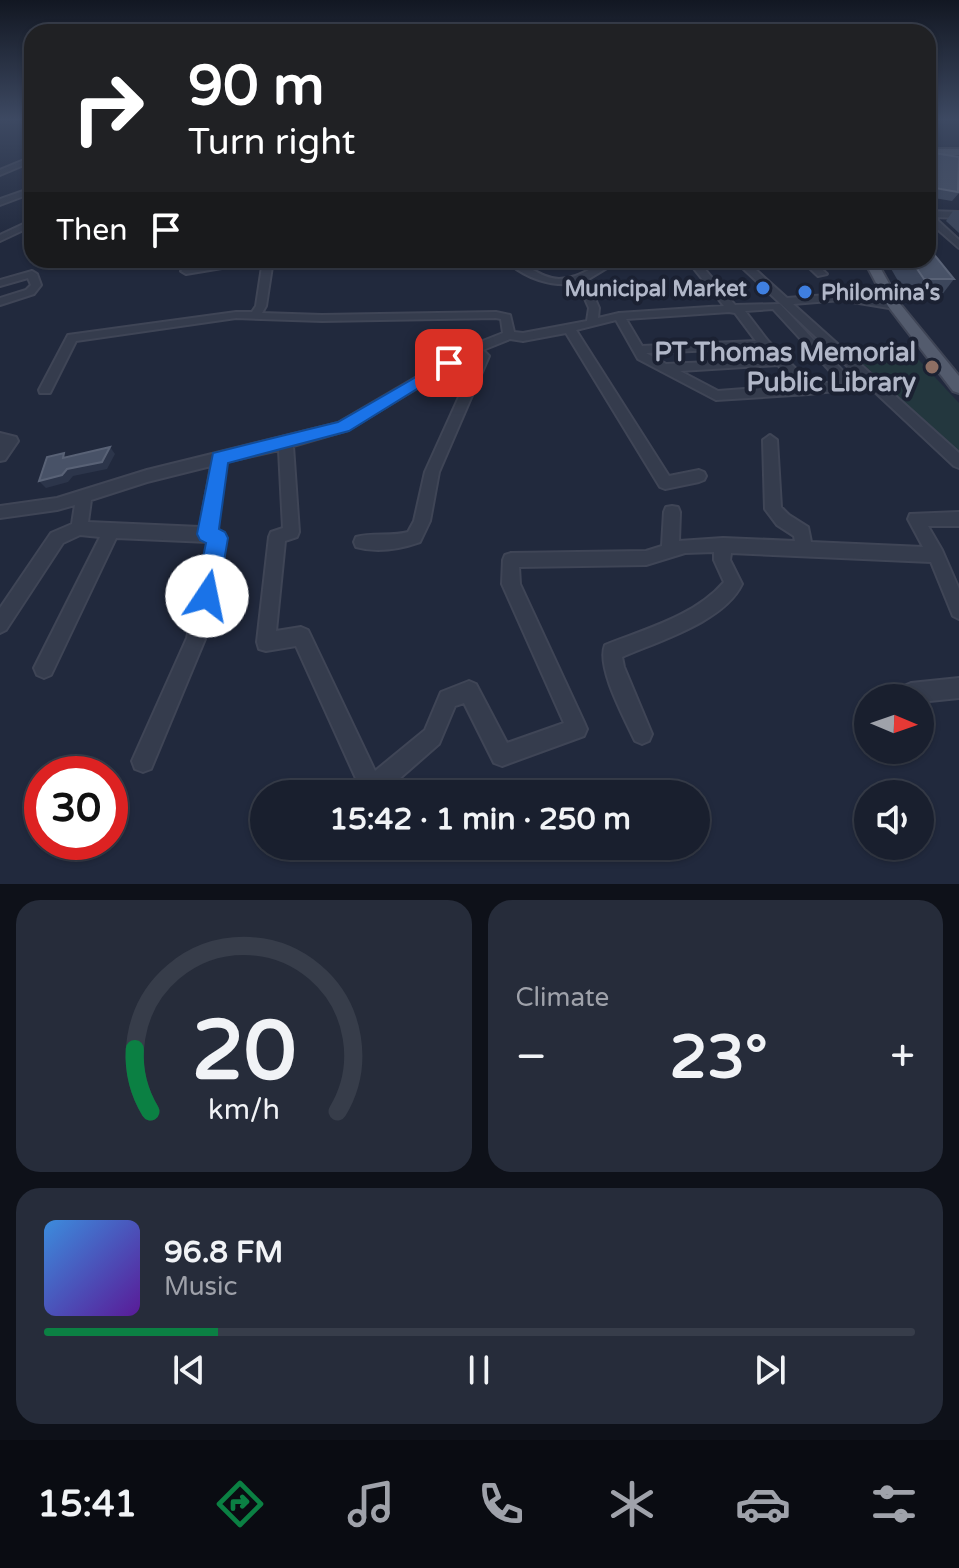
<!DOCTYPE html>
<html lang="en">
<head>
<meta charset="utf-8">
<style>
  body { margin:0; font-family:"Varela Round",sans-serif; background:#262c3a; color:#f1f3f6; height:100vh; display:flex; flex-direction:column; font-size:30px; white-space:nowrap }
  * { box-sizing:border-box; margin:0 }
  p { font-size:26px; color:#9fa2aa }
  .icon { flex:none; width:44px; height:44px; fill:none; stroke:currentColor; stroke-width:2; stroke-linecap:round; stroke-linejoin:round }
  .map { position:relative; height:884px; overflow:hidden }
  .details { display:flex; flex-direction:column; gap:16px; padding:16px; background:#0e1119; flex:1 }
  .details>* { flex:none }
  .top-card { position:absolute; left:24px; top:24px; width:912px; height:244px; border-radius:24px; box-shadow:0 2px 6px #0004,0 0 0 2px #373d4a; background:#202124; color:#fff; overflow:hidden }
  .needle { width:52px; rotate:92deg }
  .buttons { position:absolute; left:854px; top:684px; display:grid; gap:16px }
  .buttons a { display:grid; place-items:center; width:80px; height:80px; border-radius:50%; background:#191f2e; box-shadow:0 2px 6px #0004,0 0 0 2px #373d4a; font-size:40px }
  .speed { position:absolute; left:24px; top:756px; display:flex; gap:16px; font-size:40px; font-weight:700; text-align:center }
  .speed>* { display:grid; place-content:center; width:104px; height:104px; border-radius:50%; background:#191f2e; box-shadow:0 2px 6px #0004,0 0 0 2px #373d4a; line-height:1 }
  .speed .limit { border:12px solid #d22; background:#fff; color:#111 }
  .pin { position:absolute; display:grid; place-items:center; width:68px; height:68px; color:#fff; margin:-34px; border-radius:16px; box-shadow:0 4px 12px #0006 }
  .me { position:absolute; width:88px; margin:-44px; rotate:11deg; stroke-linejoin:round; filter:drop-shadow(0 0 6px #0008) }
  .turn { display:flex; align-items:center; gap:28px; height:168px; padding:0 32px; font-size:36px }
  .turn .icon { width:104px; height:104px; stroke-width:2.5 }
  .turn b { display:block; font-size:56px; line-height:68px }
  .then { display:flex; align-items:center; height:76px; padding:0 32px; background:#0003; gap:16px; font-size:30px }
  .big { font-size:60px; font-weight:700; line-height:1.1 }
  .details .widget { flex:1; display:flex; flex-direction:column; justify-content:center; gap:12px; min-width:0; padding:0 28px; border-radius:24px; background:#262c3a }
  .details .dial { align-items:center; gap:0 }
  .dial svg { height:208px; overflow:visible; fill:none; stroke:#373d4a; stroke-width:7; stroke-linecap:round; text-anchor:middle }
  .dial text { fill:#f1f3f6; stroke:none }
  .song { display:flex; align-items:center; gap:24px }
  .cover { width:96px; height:96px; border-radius:12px; background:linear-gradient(135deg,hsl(210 70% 55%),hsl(270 70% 35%)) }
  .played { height:8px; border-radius:4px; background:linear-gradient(90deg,#0b8043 20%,#373d4a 20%) }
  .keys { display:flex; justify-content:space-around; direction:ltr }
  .heat { display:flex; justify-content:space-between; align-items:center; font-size:44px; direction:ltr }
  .details .tiles { flex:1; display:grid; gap:16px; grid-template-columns:1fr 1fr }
  .widget:last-child { grid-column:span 2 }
  .trip { position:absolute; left:250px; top:780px; width:460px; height:80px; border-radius:40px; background:#191f2e; box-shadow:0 2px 6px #0004,0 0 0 2px #373d4a; font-weight:700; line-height:80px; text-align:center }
  .tabs { display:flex; height:128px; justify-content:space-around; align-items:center; background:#0a0c12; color:#9fa2aa }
  .tabs .icon { width:56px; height:56px }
  .tabs .current { color:#0b8043 }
  .tabs b { font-size:36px; color:#f1f3f6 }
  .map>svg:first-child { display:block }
  .green { fill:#23373e }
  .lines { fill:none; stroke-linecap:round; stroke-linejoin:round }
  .minor-casing { stroke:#3f4556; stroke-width:4 }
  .major-casing { stroke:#3f4556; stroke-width:4 }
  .minor { fill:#353c4d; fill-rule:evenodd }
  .major { fill:#535b6d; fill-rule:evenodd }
  .wall { fill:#3c465b }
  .shaded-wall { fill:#2c354a }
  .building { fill:#485267; stroke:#596276; stroke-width:2 }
  .route { fill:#1a73e8; stroke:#114b97; stroke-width:2 }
  .shop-dot { fill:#3f7fe0; stroke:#1b2132; stroke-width:3 }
  .education-dot { fill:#8d6e63; stroke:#1b2132; stroke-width:3 }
  .labels { text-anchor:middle; stroke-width:8; stroke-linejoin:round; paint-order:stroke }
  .far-poi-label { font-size:22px; font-weight:bold; fill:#b1b7c8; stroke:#1b2132; text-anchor:end }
  .poi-label { font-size:26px; font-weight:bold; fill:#b1b7c8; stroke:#1b2132; text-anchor:end }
</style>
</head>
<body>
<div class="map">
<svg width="959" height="884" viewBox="0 0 959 884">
  <rect width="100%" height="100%" fill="#21293d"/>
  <polygon class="green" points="858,359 918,359 959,403 959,455"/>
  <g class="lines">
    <defs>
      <g id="minor">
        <polygon points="24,160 31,162 0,175 0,170"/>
        <polygon points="32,188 32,193 0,205 0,199"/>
        <polygon points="928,211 959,212 959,218 934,217 959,240 959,248 928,221"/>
        <polygon points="32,220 32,226 0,241 0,235"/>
        <polygon points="234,260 257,260 252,263 186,274 181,271 186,268"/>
        <path d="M263 260H273L266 306 262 313 322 315 496 312 510 315 514 332 523 333 587 321 589 308 578 283C551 288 525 278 505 260 525 260 538 278 559 279 583 279 597 260 620 260L587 280 599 308 598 318 619 313 724 306 687 260H697L735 305 780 304 856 385 850 389 809 394 716 400 638 359 616 320 576 330 669 476 699 470 704 472 706 476 704 480 699 482 665 489 660 487 566 333 523 341 510 339 483 350 489 356 439 472 430 521 420 542C400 549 377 553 356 547L354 542 356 537C373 532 391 537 408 532L414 521 425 472 477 357 473 354 348 430 293 446 299 532 297 537 285 541 276 631 301 627 308 630 375 771 425 730 441 692 469 681 476 684 507 743 564 723 502 584 503 560 505 555 511 553 646 551 662 546 664 512 666 507 672 506 678 507 680 512 679 541 723 538 795 541 794 536 777 525 765 509 763 440 770 435 777 440 781 507 789 515 808 527 811 542 923 547 908 519 910 514 959 512V526H928L942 550 959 589V619L953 616 931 562 731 553 730 560 742 584C724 622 658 641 622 657L624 667 652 734 649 741 642 744 635 741C625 719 596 667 605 645 645 629 695 616 724 582L714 560V552L685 553 646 565 519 567 520 584 584 722 587 729 584 736 502 766 494 763 464 703 455 706 439 744 382 794H363L296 646 266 651 259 649 257 642 269 537 271 532 283 528 279 450 226 462 216 530 224 533 226 538 205 639 151 769 143 772 135 769 132 761 187 638 209 542 116 538 51 675 44 678 37 675 34 668 100 537 80 535 63 543 6 630 0 633V608L51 533 72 524 75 505 57 510 0 518V506L57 498 147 470 338 423 470 346 503 333 501 319 496 318 322 321 236 318 76 341 50 393H40L39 390 68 335 236 312H252L256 306ZM773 309 840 382 811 384 768 341 745 311ZM729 312 735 313 756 341 642 346 626 319ZM761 348 772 359 666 364 646 353ZM778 365 797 385 718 391 680 371ZM211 466 200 527 88 522 91 500 147 482Z"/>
        <polygon points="734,260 745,260 787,298 841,294 899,304 899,308 895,309 841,300 793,304 959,453 959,468 954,466"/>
        <polygon points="801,260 812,260 827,274 818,276"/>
        <polygon points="32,271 37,274 41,285 34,294 0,305 0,298 26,290 31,285 28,278 0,286 0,280"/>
        <polygon points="0,433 16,437 18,441 5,460 0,461"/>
        <polygon points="959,678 959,698 920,702 920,698 903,698 901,693 904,686 911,683"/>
      </g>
      <g id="major">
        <rect x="928" y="149" width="31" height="6"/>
        <polygon points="864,260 876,260 901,305 959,376 959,393 953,391 888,306"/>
      </g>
    </defs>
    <use href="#minor" class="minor-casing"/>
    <use href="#major" class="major-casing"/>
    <use href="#minor" class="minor"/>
    <use href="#major" class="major"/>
  </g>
  <g class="wall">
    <polygon points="928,152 959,193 952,201 928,197"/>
    <polygon points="953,211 959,211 959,233 946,221"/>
    <polygon points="886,260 928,260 954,279 938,300 909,300"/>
  </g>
  <polygon class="shaded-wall" points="110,447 115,454 107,469 73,476 68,482 46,488 39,481 67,469"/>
  <g class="building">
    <polygon points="928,152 959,157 958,192 929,187 928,178"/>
    <polygon points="928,247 954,279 924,279 911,260 928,260"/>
    <polygon points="110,447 102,462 67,469 62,475 39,481 47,457 64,453 63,458"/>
  </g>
  <linearGradient id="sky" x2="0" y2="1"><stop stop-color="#121722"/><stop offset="0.49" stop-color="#3d4962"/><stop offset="1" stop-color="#3d4962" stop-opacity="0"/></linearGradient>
  <rect width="959" height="243" fill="url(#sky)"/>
  <polygon class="route" points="449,358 454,359 454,366 349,431 228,463 219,529 225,532 228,538 218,596 215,603 207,606 199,603 195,596 206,543 200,540 197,534 213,453 338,422"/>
  <g class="shop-dot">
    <circle cx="763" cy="288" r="8"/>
    <circle cx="805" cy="292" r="8"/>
  </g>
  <circle class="education-dot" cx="932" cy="367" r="8"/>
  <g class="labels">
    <g class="far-poi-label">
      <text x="747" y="296">Municipal Market</text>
      <text x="821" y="300" text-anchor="start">Philomina's</text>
    </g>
    <g class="poi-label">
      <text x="916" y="361">PT Thomas Memorial<tspan x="916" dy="30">Public Library</tspan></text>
    </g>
  </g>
</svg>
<div class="buttons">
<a><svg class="needle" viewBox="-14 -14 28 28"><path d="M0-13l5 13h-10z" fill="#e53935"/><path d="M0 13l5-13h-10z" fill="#9fa2aa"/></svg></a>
<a><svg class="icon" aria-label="sound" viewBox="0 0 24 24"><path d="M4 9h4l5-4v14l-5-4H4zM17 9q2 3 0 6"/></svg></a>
</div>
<div class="speed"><div class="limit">30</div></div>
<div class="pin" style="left:449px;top:363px;background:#d93025"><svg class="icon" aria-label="arrive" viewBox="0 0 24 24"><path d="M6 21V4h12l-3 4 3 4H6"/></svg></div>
<svg class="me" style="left:207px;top:596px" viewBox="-20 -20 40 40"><circle r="19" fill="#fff"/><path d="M0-13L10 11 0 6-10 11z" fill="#1a73e8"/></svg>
<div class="trip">15:42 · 1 min · 250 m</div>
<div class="top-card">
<div class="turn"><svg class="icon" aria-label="right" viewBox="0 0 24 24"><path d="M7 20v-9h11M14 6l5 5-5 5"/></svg><div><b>90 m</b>Turn right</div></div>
<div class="then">Then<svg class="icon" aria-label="arrive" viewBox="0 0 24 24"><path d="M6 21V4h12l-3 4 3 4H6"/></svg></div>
</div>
</div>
<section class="details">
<div class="tiles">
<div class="widget dial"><svg viewBox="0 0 100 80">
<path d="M14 69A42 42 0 1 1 86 69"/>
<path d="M14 69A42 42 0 0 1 8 45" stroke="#0b8043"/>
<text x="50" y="56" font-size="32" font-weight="700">20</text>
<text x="50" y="72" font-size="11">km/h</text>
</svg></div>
<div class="widget"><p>Climate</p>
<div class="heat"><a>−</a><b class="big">23°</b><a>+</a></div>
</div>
<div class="widget">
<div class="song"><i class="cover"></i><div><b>96.8 FM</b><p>Music</p></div></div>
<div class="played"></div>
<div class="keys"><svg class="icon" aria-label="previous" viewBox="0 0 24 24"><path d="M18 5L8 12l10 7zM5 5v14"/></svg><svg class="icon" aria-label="pause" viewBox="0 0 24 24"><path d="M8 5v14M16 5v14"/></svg><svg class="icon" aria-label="next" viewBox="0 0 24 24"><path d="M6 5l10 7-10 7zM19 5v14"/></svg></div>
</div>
</div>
</section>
<nav class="tabs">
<b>15:41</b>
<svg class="icon current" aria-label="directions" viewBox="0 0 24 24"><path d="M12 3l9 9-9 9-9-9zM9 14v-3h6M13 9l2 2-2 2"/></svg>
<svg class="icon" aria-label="music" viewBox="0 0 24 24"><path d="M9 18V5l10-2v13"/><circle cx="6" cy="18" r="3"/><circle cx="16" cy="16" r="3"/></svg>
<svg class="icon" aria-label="phone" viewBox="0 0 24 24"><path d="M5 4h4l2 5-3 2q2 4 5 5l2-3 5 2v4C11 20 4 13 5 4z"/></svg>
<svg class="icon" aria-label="climate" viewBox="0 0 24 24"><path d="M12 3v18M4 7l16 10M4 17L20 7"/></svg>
<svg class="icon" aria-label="car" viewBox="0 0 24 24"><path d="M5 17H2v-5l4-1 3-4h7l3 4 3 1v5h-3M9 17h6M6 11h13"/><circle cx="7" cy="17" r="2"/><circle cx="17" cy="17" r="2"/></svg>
<svg class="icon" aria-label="filters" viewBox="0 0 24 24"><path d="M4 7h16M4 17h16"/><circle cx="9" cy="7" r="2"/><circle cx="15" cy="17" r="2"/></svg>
</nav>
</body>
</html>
